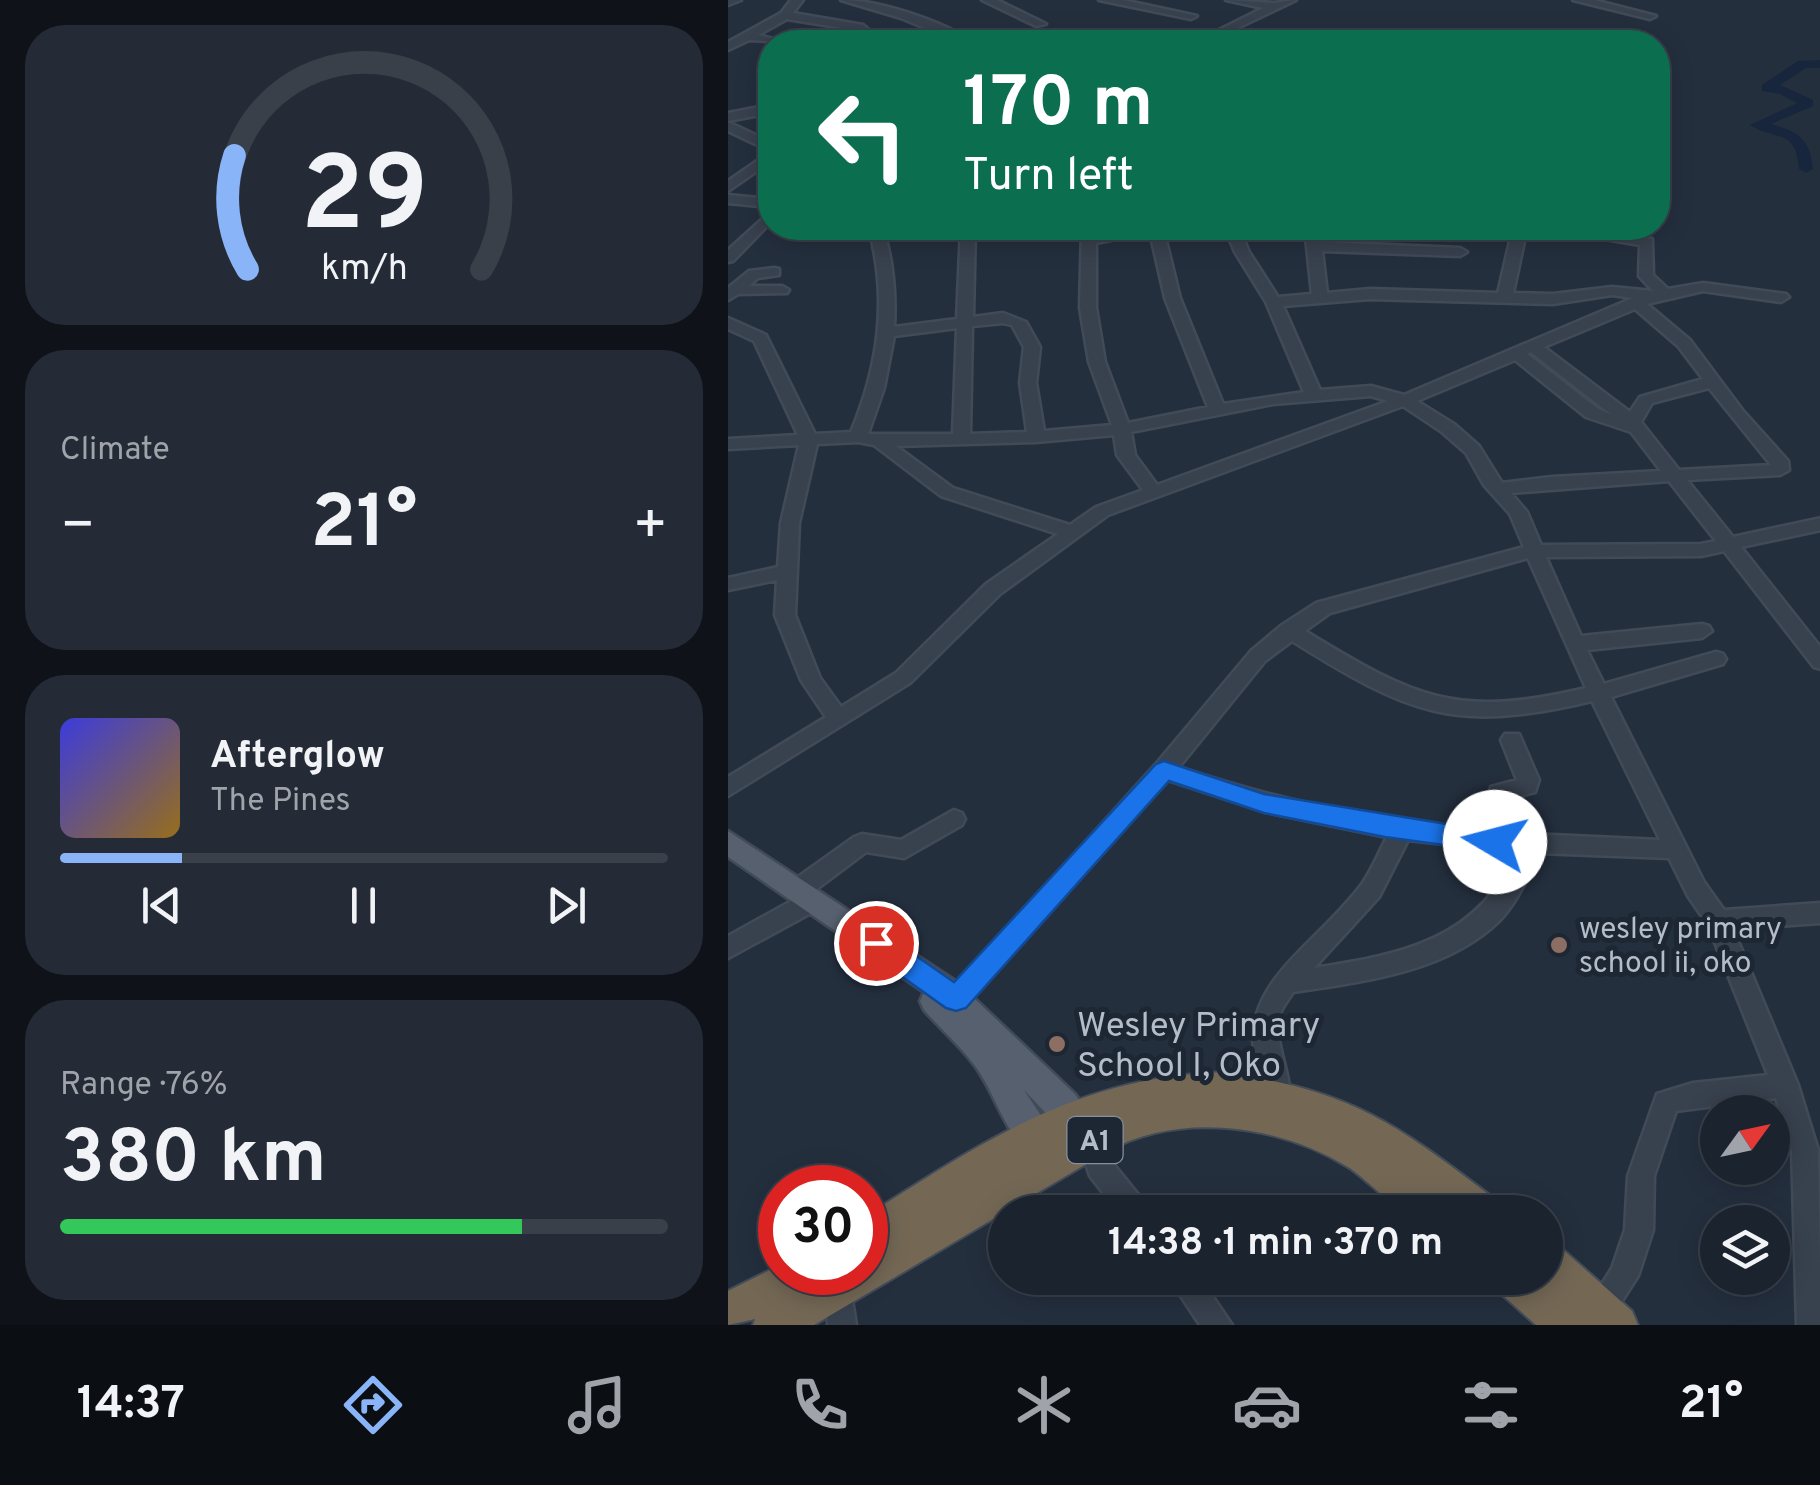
<!DOCTYPE html>
<html lang="en">
<head>
<meta charset="utf-8">
<style>
  body { margin:0; font-family:Overpass,sans-serif; background:#242b36; color:#f1f3f6; height:100vh; display:flex; flex-direction:column; font-size:38px; white-space:nowrap }
  * { box-sizing:border-box; margin:0 }
  p { font-size:32px; color:#a0a4aa }
  .icon { flex:none; width:55px; height:55px; fill:none; stroke:currentColor; stroke-width:2; stroke-linecap:round; stroke-linejoin:round }
  .map { position:relative; flex:1; overflow:hidden }
  .details { display:flex; flex-direction:column; gap:25px; padding:25px; background:#0f1319; width:728px }
  .details>* { flex:none }
  .top-card { position:absolute; left:30px; top:30px; width:912px; height:210px; border-radius:40px; box-shadow:0 5px 25px #0003,0 0 0 2px #39404a; background:#0b6e4f; color:#fff; overflow:hidden }
  .needle { width:65px; rotate:57deg }
  .tools { position:absolute; left:972px; top:1095px; display:grid; gap:20px }
  .tools a { display:grid; place-items:center; width:90px; height:90px; border-radius:50%; background:#1b232e; box-shadow:0 5px 25px #0003,0 0 0 2px #39404a; font-size:50px }
  .speed { position:absolute; left:30px; top:1165px; display:flex; gap:20px; font-size:50px; font-weight:700; text-align:center }
  .speed>* { display:grid; place-content:center; width:130px; height:130px; border-radius:50%; background:#1b232e; box-shadow:0 5px 25px #0003,0 0 0 2px #39404a; line-height:1 }
  .speed .limit { border:15px solid #d22; background:#fff; color:#111 }
  .pin { position:absolute; display:grid; place-items:center; width:85px; height:85px; color:#fff; margin:-42px; border:5px solid #fff; border-radius:50%; box-shadow:0 2px 10px #0007 }
  .me { position:absolute; width:110px; margin:-55px; rotate:278deg; stroke-linejoin:round; filter:drop-shadow(0 0 8px #0008) }
  .turn { display:flex; align-items:center; gap:35px; height:210px; padding:0 40px; font-size:45px }
  .turn .icon { width:130px; height:130px; stroke-width:2.5 }
  .turn b { display:block; font-size:70px; line-height:85px }
  .big { font-size:75px; font-weight:700; line-height:1.1 }
  .details .tile { flex:1; display:flex; flex-direction:column; justify-content:center; gap:15px; min-width:0; padding:0 35px; border-radius:40px; background:#242b36 }
  .details .dial { align-items:center; gap:0 }
  .dial svg { height:260px; overflow:visible; fill:none; stroke:#39404a; stroke-width:7; stroke-linecap:round; text-anchor:middle }
  .dial text { fill:#f1f3f6; stroke:none }
  .song { display:flex; align-items:center; gap:30px }
  .cover { width:120px; height:120px; border-radius:15px; background:linear-gradient(135deg,hsl(240 70% 55%),hsl(40 70% 35%)) }
  .played { height:10px; border-radius:5px; background:linear-gradient(90deg,#8ab4f8 20%,#39404a 20%) }
  .keys { display:flex; justify-content:space-around; direction:ltr }
  .heat { display:flex; justify-content:space-between; align-items:center; font-size:55px; direction:ltr }
  .charge { height:15px; border-radius:8px; background:linear-gradient(90deg,#34c759 76%,#39404a 0) }
  .trip { position:absolute; left:260px; top:1195px; width:575px; height:100px; border-radius:50px; background:#1b232e; box-shadow:0 5px 25px #0003,0 0 0 2px #39404a; font-weight:700; line-height:100px; text-align:center }
  .tabs { display:flex; height:160px; justify-content:space-around; align-items:center; background:#0b0e12; color:#a0a4aa }
  .tabs .icon { width:70px; height:70px }
  .tabs .selected { color:#8ab4f8 }
  .tabs b { font-size:45px; color:#f1f3f6 }
  main { display:flex; flex:1; min-height:0 }
  .map>svg:first-child { display:block }
  .lines { fill:none; stroke-linecap:round; stroke-linejoin:round }
  .river { fill:#17263c; fill-rule:evenodd }
  .minor-casing { stroke:#414a57; stroke-width:5 }
  .major-casing { stroke:#414a57; stroke-width:5 }
  .highway-casing { stroke:#434c59; stroke-width:4 }
  .minor { fill:#38414e; fill-rule:evenodd }
  .major { fill:#56606e; fill-rule:evenodd }
  .highway { fill:#746855; fill-rule:evenodd }
  .route { fill:#1a73e8; stroke:#114b97; stroke-width:2.5 }
  .education-dot { fill:#8d6e63; stroke:#1d2633; stroke-width:4 }
  .labels { text-anchor:middle; stroke-width:10; stroke-linejoin:round; paint-order:stroke }
  .shield { fill:#1d2633; stroke:#878f9c; stroke-width:2.5 }
  .shield-label { font-size:28px; font-weight:bold; fill:#b4bcc9 }
  .poi-label { font-size:30px; fill:#b4bcc9; stroke:#1d2633; text-anchor:start }
  .near-poi-label { font-size:35px; fill:#b4bcc9; stroke:#1d2633; text-anchor:start }
</style>
</head>
<body>
<main>
<section class="details">
<div class="tile dial"><svg viewBox="0 0 100 80">
<path d="M14 69A42 42 0 1 1 86 69"/>
<path d="M14 69A42 42 0 0 1 10 34" stroke="#8ab4f8"/>
<text x="50" y="56" font-size="32" font-weight="700">29</text>
<text x="50" y="72" font-size="11">km/h</text>
</svg></div>
<div class="tile"><p>Climate</p>
<div class="heat"><a>−</a><b class="big">21°</b><a>+</a></div>
</div>
<div class="tile">
<div class="song"><i class="cover"></i><div><b>Afterglow</b><p>The Pines</p></div></div>
<div class="played"></div>
<div class="keys"><svg class="icon" aria-label="previous" viewBox="0 0 24 24"><path d="M18 5L8 12l10 7zM5 5v14"/></svg><svg class="icon" aria-label="pause" viewBox="0 0 24 24"><path d="M8 5v14M16 5v14"/></svg><svg class="icon" aria-label="next" viewBox="0 0 24 24"><path d="M6 5l10 7-10 7zM19 5v14"/></svg></div>
</div>
<div class="tile"><p>Range · 76%</p><b class="big">380 km</b><div class="charge"></div></div>
</section>
<div class="map">
<svg width="1093" height="1325" viewBox="0 0 1093 1325">
  <rect width="100%" height="100%" fill="#242f3e"/>
  <g class="lines">
    <path class="river" d="M1093 60V68H1078L1052 85 1085 100V106L1043 124C1071 132 1082 139 1085 169L1078 173 1071 169C1067 127 1049 142 1022 125L1069 103 1052 94 1034 91V85L1070 61Z"/>
    <defs>
      <g id="minor">
        <polygon points="0,0 13,0 0,5"/>
        <polygon points="63,0 75,0 65,13 135,25 155,42 143,42 127,30 59,19 30,35 57,42 21,40 0,50 0,42 53,13"/>
        <path d="M113 0C151 0 214 21 245 42H230L173 18Z"/>
        <polygon points="254,0 269,0 318,24 308,26"/>
        <polygon points="371,0 395,0 469,16 463,19"/>
        <polygon points="498,0 546,3 568,0 480,42 467,42 535,8"/>
        <polygon points="845,0 866,0 928,16 922,19"/>
        <polygon points="42,105 42,113 0,121 0,113"/>
        <polygon points="0,122 42,142 42,151 0,131"/>
        <polygon points="42,152 42,162 0,191 0,181"/>
        <polygon points="0,195 42,199 42,207 0,203"/>
        <polygon points="42,212 42,223 5,261 0,262 0,250"/>
        <path d="M141 228H155C165 261 168 293 166 327L229 319 233 228H247L245 317 275 313 298 322 312 347 308 383 316 431 384 425 361 362 352 308 354 228H368V235L402 228H435L452 298 495 404 576 392 538 302 507 252 497 228H511L521 252 550 297 584 294 577 228H591L593 242 732 248 739 252 732 256 594 251 599 293 642 289 770 293 785 228H799L785 293 825 294 884 287 925 291 911 276 912 245 837 232 830 228H859L924 239 925 275 940 289 975 283 1058 294 1061 297 1053 302 975 291 919 304 962 340 1015 411 1060 461 1061 470 1052 475 959 480 1005 537 1093 518V530L1013 547 1093 648V669L1086 667 996 551 973 556 818 557 853 636 974 624 981 626 984 631 974 638 859 650 876 684 988 652 995 654 998 659 995 664 883 697 976 882 996 910 1093 903V923L1005 929 1070 1085 1090 1150 1093 1325H1069L1064 1150 1048 1098 948 1111 926 1176 925 1230 910 1276 883 1318 873 1322 863 1318 859 1308 884 1268 897 1230 900 1176 929 1094 965 1083 1040 1075 980 925 960 896 941 858 810 853C800 877 790 901 772 920 720 972 634 982 565 992 561 999 554 1007 552 1014 543 1043 569 1083 559 1104L550 1108 541 1104C489 990 576 961 634 884 644 870 651 852 659 837L538 812 440 780 237 1007 228 1010 219 1007 216 999 428 764 523 651 554 625 588 603 796 547 782 514 756 485 738 453 714 432 675 406 380 515 272 594 182 683 0 796V777L98 717 73 680 47 615 49 580 0 590V578L50 567 53 523 71 445 0 449V439L70 435 26 341 0 329V318L38 335 87 434 123 432C151 365 160 299 141 228ZM422 232 437 298 480 407 400 423 377 362 368 308V243ZM884 295 905 298 676 395 643 386 592 390 555 306 642 299 825 304ZM907 309 950 346 975 379 912 397 902 412 816 347ZM275 323 284 325 296 347 292 383 299 432 242 434 244 326ZM229 328 225 434H140L156 388 166 336ZM803 352 884 415 870 409 799 354ZM787 360 858 417 903 432 933 471 824 477 774 483 751 446 726 424 689 401ZM981 388 1043 465 951 470 913 422 924 403ZM643 396 660 401 429 485 407 455 403 432 545 404ZM386 435 389 455 415 490 368 507 342 525 225 488 168 446 308 442ZM130 442 146 445 213 496 330 534 258 584 168 673 113 707 92 678 67 615 71 523 89 444ZM941 481 988 541 973 544 813 545 799 512 783 493ZM800 558 858 688C728 719 687 698 577 631L602 613ZM564 641C681 714 726 734 864 701L932 840 779 833 781 799 807 792 811 780 791 734H777L773 740 789 780 763 787 757 831C649 822 553 801 451 767L537 661ZM680 840 788 852C751 940 672 955 586 968L651 897Z"/>
        <polygon points="46,268 51,269 51,275 30,278 21,286 54,286 61,290 59,293 10,294 0,300 0,288 21,271"/>
        <polygon points="226,810 234,813 237,819 234,825 176,858 138,852 86,891 94,893 98,900 94,907 0,958 0,936 69,898 63,896 59,889 63,882 126,837 134,834 173,840"/>
        <polygon points="364,1130 373,1133 383,1161 417,1203 421,1212 390,1212 362,1176 351,1142 355,1133"/>
        <polygon points="111,1277 121,1281 128,1325 100,1325 97,1291 101,1281"/>
        <polygon points="441,1278 472,1278 504,1325 472,1325"/>
      </g>
      <path id="major" d="M0 831 229 982 347 1094 372 1130 368 1141 356 1145 344 1141 296 1090 334 1147 329 1158 317 1163C279 1148 269 1092 244 1062 230 1044 212 1028 196 1010L192 1001 196 992 0 857Z"/>
      <g id="highway">
        <path d="M498 1072C628 1093 665 1122 767 1199L773 1212C744 1212 709 1219 681 1212 666 1209 636 1177 620 1167 552 1125 452 1111 380 1151L86 1325H25L27 1319 0 1325V1291L52 1265V1272H138V1216C258 1140 351 1076 498 1072Z"/>
        <polygon points="818,1242 832,1247 904,1311 910,1325 808,1325 771,1292 766,1278 818,1278"/>
      </g>
    </defs>
    <use href="#minor" class="minor-casing"/>
    <use href="#major" class="major-casing"/>
    <use href="#highway" class="highway-casing"/>
    <use href="#minor" class="minor"/>
    <use href="#major" class="major"/>
    <use href="#highway" class="highway"/>
  </g>
  <polygon class="route" points="436,761 536,794 767,832 780,842 767,852 657,837 536,813 441,781 238,1008 228,1011 218,1008 138,951 134,943 138,935 158,935 226,982 428,764"/>
  <g class="education-dot">
    <circle cx="831" cy="945" r="10"/>
    <circle cx="329" cy="1044" r="10"/>
  </g>
  <g class="labels">
    <rect class="shield" x="339.5" y="1117" width="55" height="46" rx="8"/>
    <g class="shield-label">
      <text x="367" y="1150">A1</text>
    </g>
    <g class="poi-label">
      <text x="851" y="938">wesley primary<tspan x="851" dy="34">school ii, oko</tspan></text>
    </g>
    <g class="near-poi-label">
      <text x="349" y="1036">Wesley Primary<tspan x="349" dy="40">School I, Oko</tspan></text>
    </g>
  </g>
</svg>
<div class="tools">
<a><svg class="needle" viewBox="-14 -14 28 28"><path d="M0-13l5 13h-10z" fill="#e53935"/><path d="M0 13l5-13h-10z" fill="#a0a4aa"/></svg></a>
<a><svg class="icon" aria-label="layers" viewBox="0 0 24 24"><path d="M12 4l9 5-9 5-9-5zM3 14l9 5 9-5"/></svg></a>
</div>
<div class="speed"><div class="limit">30</div></div>
<div class="pin" style="left:148px;top:943px;background:#d93025"><svg class="icon" aria-label="arrive" viewBox="0 0 24 24"><path d="M6 21V4h12l-3 4 3 4H6"/></svg></div>
<svg class="me" style="left:767px;top:842px" viewBox="-20 -20 40 40"><circle r="19" fill="#fff"/><path d="M0-13L10 11 0 6-10 11z" fill="#1a73e8"/></svg>
<div class="trip">14:38 · 1 min · 370 m</div>
<div class="top-card">
<div class="turn"><svg class="icon" aria-label="left" viewBox="0 0 24 24"><path d="M17 20v-9H6M10 6l-5 5 5 5"/></svg><div><b>170 m</b>Turn left</div></div>
</div>
</div>
</main>
<nav class="tabs">
<b>14:37</b>
<svg class="icon selected" aria-label="directions" viewBox="0 0 24 24"><path d="M12 3l9 9-9 9-9-9zM9 14v-3h6M13 9l2 2-2 2"/></svg>
<svg class="icon" aria-label="music" viewBox="0 0 24 24"><path d="M9 18V5l10-2v13"/><circle cx="6" cy="18" r="3"/><circle cx="16" cy="16" r="3"/></svg>
<svg class="icon" aria-label="phone" viewBox="0 0 24 24"><path d="M5 4h4l2 5-3 2q2 4 5 5l2-3 5 2v4C11 20 4 13 5 4z"/></svg>
<svg class="icon" aria-label="climate" viewBox="0 0 24 24"><path d="M12 3v18M4 7l16 10M4 17L20 7"/></svg>
<svg class="icon" aria-label="car" viewBox="0 0 24 24"><path d="M5 17H2v-5l4-1 3-4h7l3 4 3 1v5h-3M9 17h6M6 11h13"/><circle cx="7" cy="17" r="2"/><circle cx="17" cy="17" r="2"/></svg>
<svg class="icon" aria-label="filters" viewBox="0 0 24 24"><path d="M4 7h16M4 17h16"/><circle cx="9" cy="7" r="2"/><circle cx="15" cy="17" r="2"/></svg>
<b>21°</b>
</nav>
</body>
</html>
